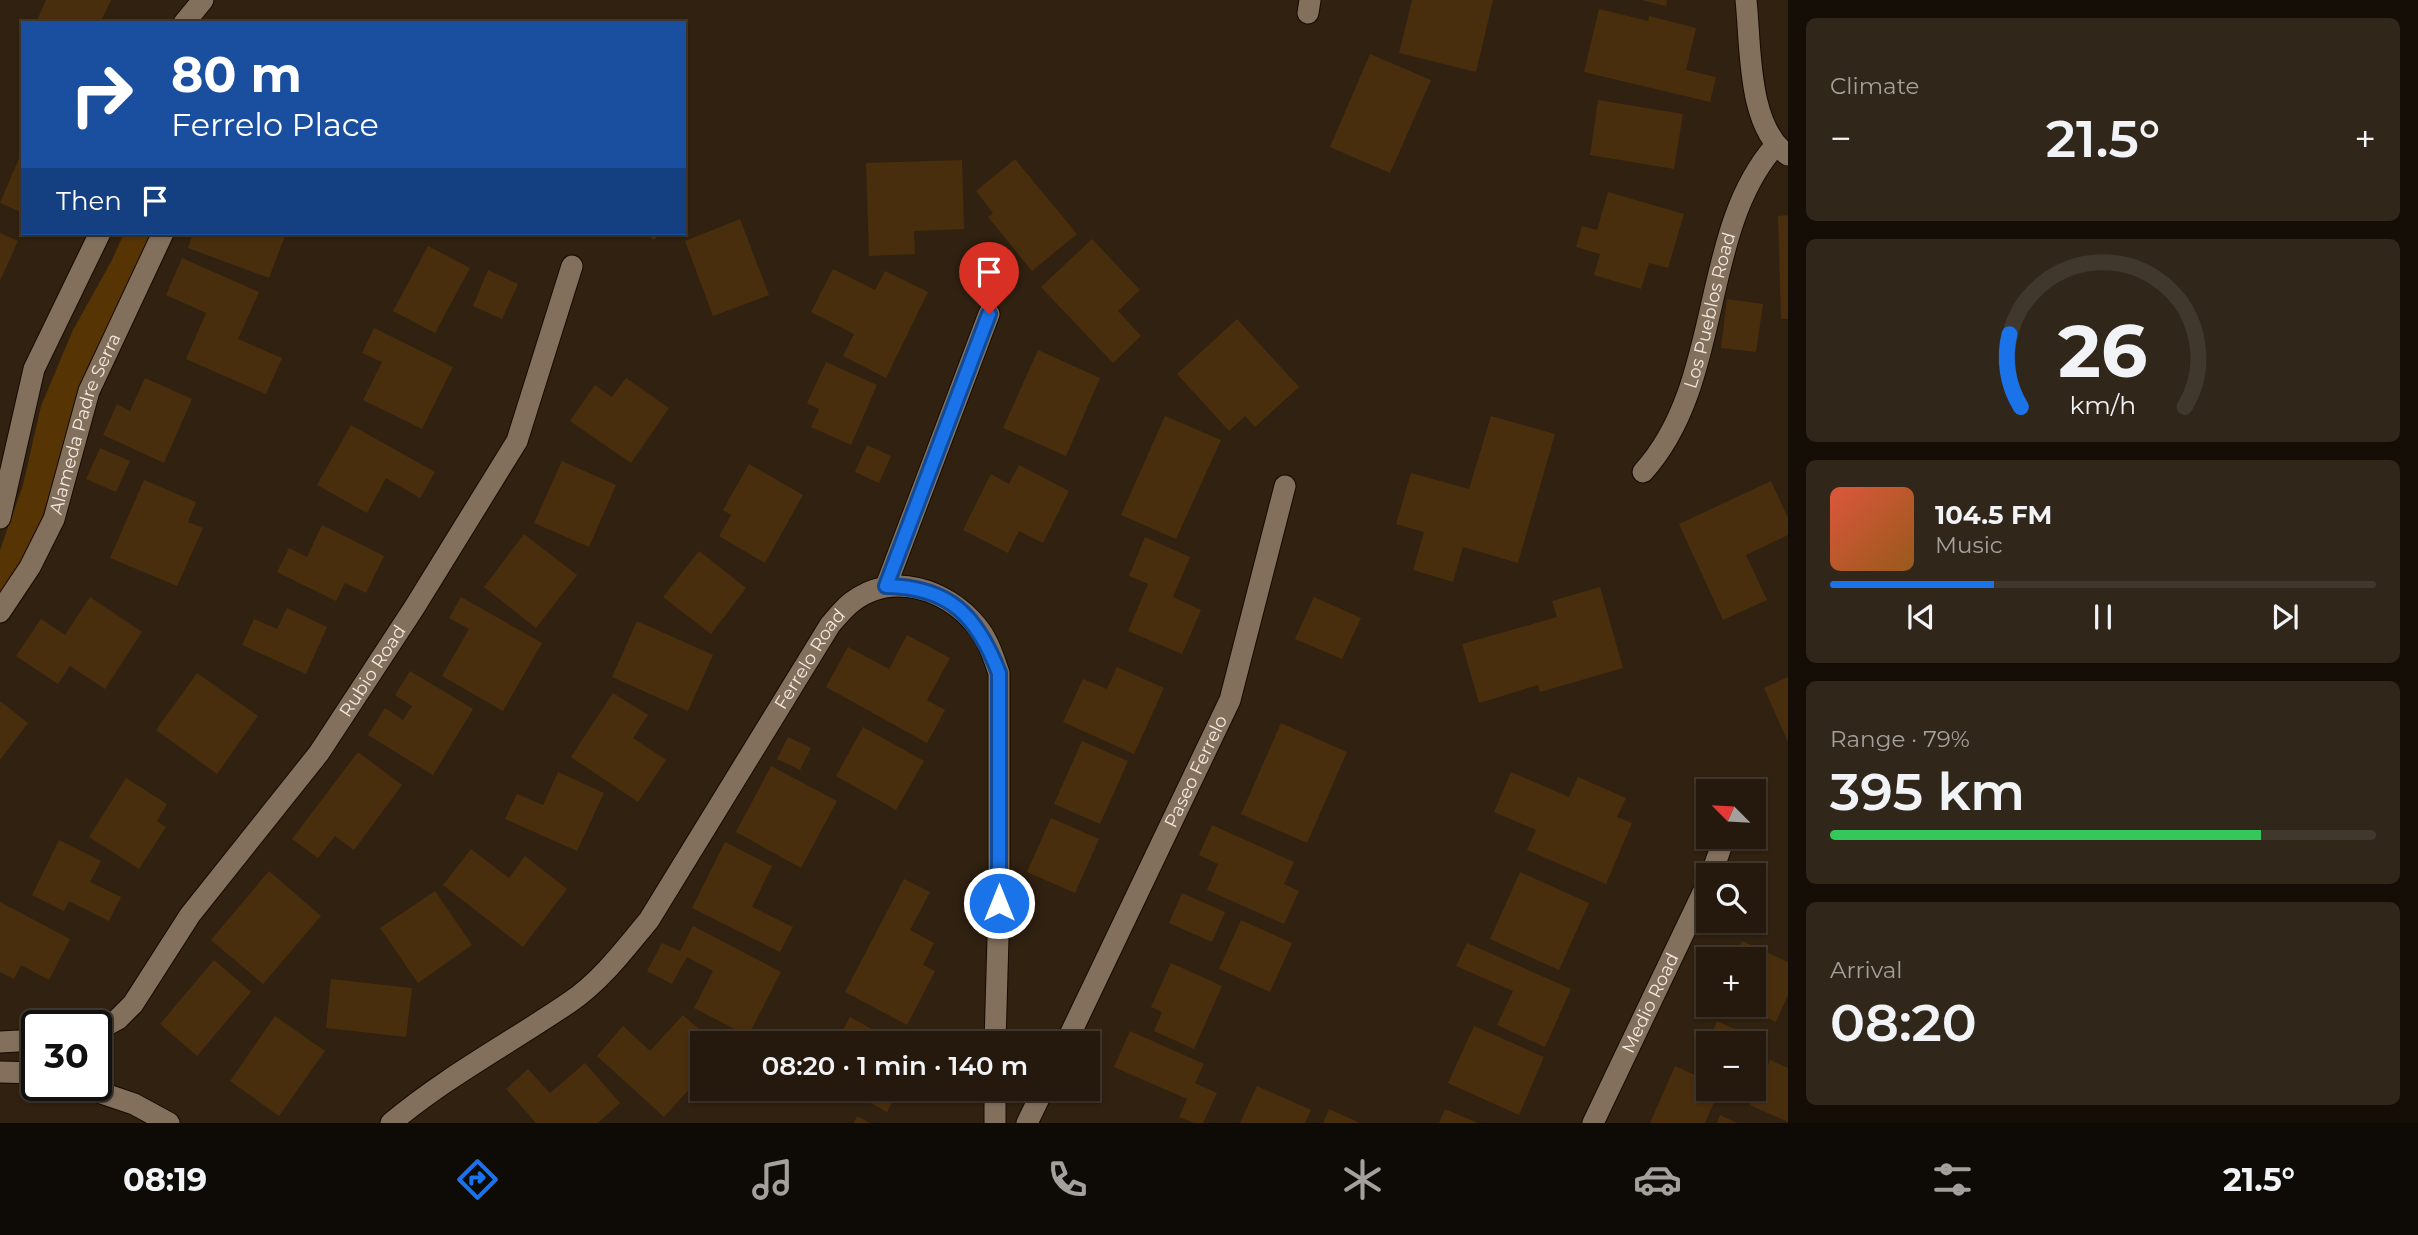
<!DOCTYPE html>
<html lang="en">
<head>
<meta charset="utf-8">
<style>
  body { margin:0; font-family:Montserrat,sans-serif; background:#30261a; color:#f1f3f6; height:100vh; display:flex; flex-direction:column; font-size:26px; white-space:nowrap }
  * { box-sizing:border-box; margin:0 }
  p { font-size:23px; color:#a3a09d }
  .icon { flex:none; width:38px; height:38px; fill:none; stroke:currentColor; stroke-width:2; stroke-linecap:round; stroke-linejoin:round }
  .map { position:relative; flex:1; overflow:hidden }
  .panel { display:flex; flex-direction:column; gap:18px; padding:18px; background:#140e07; width:630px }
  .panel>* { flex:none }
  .top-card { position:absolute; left:21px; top:21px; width:665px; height:214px; border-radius:0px; box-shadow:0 2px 5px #0004,0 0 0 2px #41382d; background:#1a4fa0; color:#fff; overflow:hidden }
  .needle { width:46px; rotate:294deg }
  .controls { position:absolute; left:1696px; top:779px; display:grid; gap:14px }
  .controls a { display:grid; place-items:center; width:70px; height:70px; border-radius:0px; background:#24190c; box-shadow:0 2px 5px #0004,0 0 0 2px #41382d; font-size:35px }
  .speed { position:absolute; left:21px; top:1010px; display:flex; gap:14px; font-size:35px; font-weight:700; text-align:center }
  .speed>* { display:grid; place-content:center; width:91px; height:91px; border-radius:50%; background:#24190c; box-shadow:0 2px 5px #0004,0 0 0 2px #41382d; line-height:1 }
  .speed .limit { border:4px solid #111; border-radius:10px; background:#fff; color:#111 }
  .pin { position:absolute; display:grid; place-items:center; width:60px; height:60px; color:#fff; margin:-72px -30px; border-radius:50% 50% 50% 0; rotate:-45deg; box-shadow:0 0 7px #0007 }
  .pin .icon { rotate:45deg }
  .me { position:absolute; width:77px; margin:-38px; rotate:0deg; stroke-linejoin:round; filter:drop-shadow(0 0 5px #0008) }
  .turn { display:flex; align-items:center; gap:24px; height:147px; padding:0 35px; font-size:32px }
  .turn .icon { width:91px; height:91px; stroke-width:2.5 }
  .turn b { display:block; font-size:49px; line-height:60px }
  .then { display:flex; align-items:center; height:66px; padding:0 35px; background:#0003; gap:14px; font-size:26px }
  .big { font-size:52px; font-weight:600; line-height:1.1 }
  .panel .tile { flex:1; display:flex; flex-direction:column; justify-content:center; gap:10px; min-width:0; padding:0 24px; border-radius:10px; background:#30261a }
  .panel .dial { align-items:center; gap:0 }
  .dial svg { height:182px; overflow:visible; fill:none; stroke:#41382d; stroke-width:7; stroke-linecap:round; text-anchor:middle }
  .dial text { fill:#f1f3f6; stroke:none }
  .song { display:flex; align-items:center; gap:21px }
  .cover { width:84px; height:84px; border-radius:10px; background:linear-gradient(135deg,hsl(10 70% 55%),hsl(30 70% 35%)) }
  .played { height:7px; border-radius:4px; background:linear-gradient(90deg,#1a73e8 30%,#41382d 30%) }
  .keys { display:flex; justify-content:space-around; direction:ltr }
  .heat { display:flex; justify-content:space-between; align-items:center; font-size:38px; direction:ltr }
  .charge { height:10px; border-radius:5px; background:linear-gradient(90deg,#34c759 79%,#41382d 0) }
  .trip { position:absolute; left:690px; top:1031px; width:410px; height:70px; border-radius:0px; background:#24190c; box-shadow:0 2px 5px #0004,0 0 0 2px #41382d; font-weight:600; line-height:70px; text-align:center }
  .menu { display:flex; height:112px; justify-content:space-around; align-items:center; background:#0e0a05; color:#a3a09d }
  .menu .icon { width:49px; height:49px }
  .menu .selected { color:#1a73e8 }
  .menu b { font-size:32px; color:#f1f3f6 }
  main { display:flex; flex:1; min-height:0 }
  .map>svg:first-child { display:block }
  .green { fill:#563404 }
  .building { fill:#492e0d }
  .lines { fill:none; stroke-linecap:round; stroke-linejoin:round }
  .minor-casing { stroke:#170a00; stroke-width:23 }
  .minor { stroke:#82705d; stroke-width:21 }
  .route-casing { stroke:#114b97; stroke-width:18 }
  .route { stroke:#1a73e8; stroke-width:12 }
  .labels { text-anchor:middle; stroke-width:7; stroke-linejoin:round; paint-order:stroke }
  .street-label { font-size:18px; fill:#f3e8de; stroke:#261707 }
</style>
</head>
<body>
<main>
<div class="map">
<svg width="1788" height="1123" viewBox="0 0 1788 1123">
  <rect width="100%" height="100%" fill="#302110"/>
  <polygon class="green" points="124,233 154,233 67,448 38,536 0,600 0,550 23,485 41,406 73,330 112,260"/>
  <g class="building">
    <polygon points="46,0 111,0 100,23 36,23"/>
    <polygon points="1412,0 1493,0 1476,72 1399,53"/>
    <polygon points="1642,0 1667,0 1666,6"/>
    <polygon points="1599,9 1648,21 1649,16 1696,28 1686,70 1716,77 1710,102 1584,72"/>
    <polygon points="1370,54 1431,80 1390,173 1330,147"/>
    <polygon points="1598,100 1683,114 1674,169 1590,155"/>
    <polygon points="23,149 23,213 0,203"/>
    <polygon points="1015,159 1077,234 1032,271 988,217 993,213 976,191"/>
    <polygon points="962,160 964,229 914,231 915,254 869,256 866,163"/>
    <polygon points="1608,192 1684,214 1668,268 1649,263 1641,289 1594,275 1600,254 1576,247 1582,226 1597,230"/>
    <polygon points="1788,215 1788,319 1781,319 1778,216"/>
    <polygon points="740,219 769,295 713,316 685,241"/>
    <polygon points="0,233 18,241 0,281"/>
    <polygon points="193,233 221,233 230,236 231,233 286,233 269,278 188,248"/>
    <polygon points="645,233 660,233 654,240"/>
    <polygon points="1092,239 1140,290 1118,311 1141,336 1113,363 1041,287"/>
    <polygon points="428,246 470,268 435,333 393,311"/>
    <polygon points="182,258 259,292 238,339 282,358 266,394 186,359 206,313 166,295"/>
    <polygon points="833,269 875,290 885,271 928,292 886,378 843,356 854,334 811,312"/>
    <polygon points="488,270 518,284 502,319 473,306"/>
    <polygon points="1727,299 1763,304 1756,352 1721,348"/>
    <polygon points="1237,319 1299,387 1255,427 1245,416 1229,431 1177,374"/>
    <polygon points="374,328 453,367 422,429 363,400 382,362 362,353"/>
    <polygon points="1038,350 1100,378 1066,456 1003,428"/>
    <polygon points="826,362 877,385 851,445 811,427 819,409 807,403"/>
    <polygon points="145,378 192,399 164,463 103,435 117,404 130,411"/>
    <polygon points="626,378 669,408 631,463 570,421 595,385 612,397"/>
    <polygon points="1165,416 1221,440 1176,539 1121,515"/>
    <polygon points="1491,416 1555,434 1518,563 1463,547 1453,582 1413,570 1424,532 1396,524 1411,473 1469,489"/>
    <polygon points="351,425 435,472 420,498 386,478 367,513 317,485"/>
    <polygon points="867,445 891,456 879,483 855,472"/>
    <polygon points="100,448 130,461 116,492 86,479"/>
    <polygon points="562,461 616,485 589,547 534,523"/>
    <polygon points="749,464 803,495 765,563 719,536 731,515 723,510"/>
    <polygon points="1019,465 1069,491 1043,543 1019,531 1008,553 963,530 991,474 1009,484"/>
    <polygon points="144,480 196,502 188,522 203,528 177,586 110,558"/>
    <polygon points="1771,481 1788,518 1788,535 1746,555 1767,600 1723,620 1679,524"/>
    <polygon points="322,525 384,556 366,593 345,583 336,601 277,572 289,548 307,557"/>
    <polygon points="524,534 577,575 536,628 484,587"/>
    <polygon points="1145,537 1190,557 1173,597 1201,610 1182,654 1128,631 1148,584 1129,576"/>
    <polygon points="699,551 746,588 711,634 663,597"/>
    <polygon points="1600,587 1623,668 1540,692 1538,685 1479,703 1462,644 1557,617 1552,601"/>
    <polygon points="90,597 142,632 105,689 70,666 58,684 16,656 41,619 65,635"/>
    <polygon points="461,597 542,643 503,711 442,676 469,629 449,618"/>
    <polygon points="1314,597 1361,618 1342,659 1295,639"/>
    <polygon points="287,608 327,627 306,674 242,645 254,619 277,629"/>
    <polygon points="637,621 713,655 688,711 612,677"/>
    <polygon points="907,635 950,658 927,700 945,710 927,743 826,687 848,647 889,669"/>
    <polygon points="1117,667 1164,688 1134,754 1063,722 1083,679 1107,689"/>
    <polygon points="410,671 473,709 433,775 368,735 385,708 403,720 412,706 395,695"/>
    <polygon points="197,673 258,716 217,774 156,730"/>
    <polygon points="1788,677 1788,742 1764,688"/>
    <polygon points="613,693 648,715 633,738 666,760 638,802 571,757"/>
    <polygon points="0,701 28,723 0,760"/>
    <polygon points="1281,723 1347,752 1307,843 1241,814"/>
    <polygon points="863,727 924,761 896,810 836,776"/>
    <polygon points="788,737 811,748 800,770 777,759"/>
    <polygon points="1082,741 1128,761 1100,824 1054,804"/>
    <polygon points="358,752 402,785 354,850 335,836 318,858 292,839"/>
    <polygon points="771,766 837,801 801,868 736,832"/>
    <polygon points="558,772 604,793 577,851 505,819 517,794 543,805"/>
    <polygon points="1511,772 1569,797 1578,777 1626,798 1617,817 1632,823 1606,884 1527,850 1536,830 1494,812"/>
    <polygon points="126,778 167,804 157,821 166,827 139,869 89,837"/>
    <polygon points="1051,818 1099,839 1075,893 1027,872"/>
    <polygon points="1212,825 1294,862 1284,884 1299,891 1284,924 1207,890 1218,864 1199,855"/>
    <polygon points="59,840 101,861 90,882 121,897 109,921 69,901 64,911 32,895"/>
    <polygon points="725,842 772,866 752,907 793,927 780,952 692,908"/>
    <polygon points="471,849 509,878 525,856 567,889 523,947 443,885"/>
    <polygon points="269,871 321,916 263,984 211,940"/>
    <polygon points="1520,872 1589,903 1559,970 1490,939"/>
    <polygon points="904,879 930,892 910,930 934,943 923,965 935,971 907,1025 845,992"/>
    <polygon points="435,891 472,945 418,983 380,928"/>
    <polygon points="1182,893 1225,912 1212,942 1169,923"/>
    <polygon points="0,902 70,939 49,980 21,965 14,979 0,972"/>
    <polygon points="1241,920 1292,943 1270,992 1219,969"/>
    <polygon points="693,926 781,972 748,1036 694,1008 713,971 687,957 672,984 647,971 662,943 680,951"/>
    <polygon points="1742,941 1788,962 1788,995 1776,1022 1738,1004 1754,1004 1754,959 1734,959"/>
    <polygon points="1467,943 1571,989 1545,1047 1497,1025 1513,991 1456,966"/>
    <polygon points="214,960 251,992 197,1056 160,1024"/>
    <polygon points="1171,963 1222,986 1194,1049 1154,1031 1162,1012 1151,1007"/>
    <polygon points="331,979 412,988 406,1037 326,1028"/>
    <polygon points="683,1015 714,1043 702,1043 702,1075 664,1117 597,1056 623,1026 650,1051"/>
    <polygon points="275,1016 325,1051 279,1116 230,1081"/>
    <polygon points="850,1017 897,1043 836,1043"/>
    <polygon points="1717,1021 1748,1035 1745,1043 1708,1043 1708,1058 1702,1056"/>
    <polygon points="1474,1026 1544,1057 1519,1115 1448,1083"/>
    <polygon points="1130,1031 1204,1064 1195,1083 1217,1093 1203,1123 1194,1123 1179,1117 1187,1099 1114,1067"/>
    <polygon points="1770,1060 1788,1068 1788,1122 1750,1105"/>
    <polygon points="585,1063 620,1103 598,1123 536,1123 506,1089 528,1069 550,1093"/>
    <polygon points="1675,1066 1708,1081 1708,1088 1720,1088 1705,1123 1650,1123"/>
    <polygon points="1257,1086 1311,1110 1305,1123 1240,1123"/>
    <polygon points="844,1088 899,1088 887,1112"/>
    <polygon points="1329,1109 1360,1123 1323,1123"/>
    <polygon points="1445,1109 1478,1123 1439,1123"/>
    <polygon points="1720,1115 1737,1123 1717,1123"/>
    <polygon points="857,1116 870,1123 854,1123"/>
  </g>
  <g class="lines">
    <defs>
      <g id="minor">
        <path d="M1746 0C1751 46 1747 127 1788 155"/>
        <polyline points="1308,13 1310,0"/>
        <polyline points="184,23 203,0"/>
        <path id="s1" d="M1643 472C1724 383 1699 232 1775 146"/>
        <polyline points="0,518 34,369 100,233"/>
        <polyline points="886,586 989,314"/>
        <path id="s2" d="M0 612 30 567 54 519 89 391 163 233"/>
        <polyline points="1711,875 1725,836"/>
        <path id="s3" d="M96 1031 118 1019 133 1004 190 915 319 753 414 608 517 441 572 266"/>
        <polyline points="0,1042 37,1040"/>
        <path id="s4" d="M1066 1043 1230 700 1285 486"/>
        <polyline points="0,1072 37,1073"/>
        <polyline points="78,1085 134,1104 169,1123"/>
        <polyline points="995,1088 995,1123"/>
        <path id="s5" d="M391 1123C447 1076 510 1043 570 1002 601 981 625 949 649 920L830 625C837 617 844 608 852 602 892 571 946 589 976 625 988 639 993 656 999 673V903L995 1043"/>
        <polyline points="1027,1123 1044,1088"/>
        <path id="s6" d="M1593 1123 1708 882"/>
      </g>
    </defs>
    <use href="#minor" class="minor-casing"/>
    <use href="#minor" class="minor"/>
  </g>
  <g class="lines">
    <defs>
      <path id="route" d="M989 314 886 586C950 587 977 616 999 673V903"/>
    </defs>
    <use href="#route" class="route-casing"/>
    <use href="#route" class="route"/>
  </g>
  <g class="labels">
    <g class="street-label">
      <text dy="6" stroke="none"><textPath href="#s1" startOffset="177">Los Pueblos Road</textPath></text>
      <text dy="6" stroke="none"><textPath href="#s2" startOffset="208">Alameda Padre Serra</textPath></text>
      <text dy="6" stroke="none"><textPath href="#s5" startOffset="637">Ferrelo Road</textPath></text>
      <text dy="6" stroke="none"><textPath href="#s3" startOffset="457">Rubio Road</textPath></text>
      <text dy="6" stroke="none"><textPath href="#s4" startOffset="301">Paseo Ferrelo</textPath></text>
      <text dy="6" stroke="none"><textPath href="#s6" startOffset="133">Medio Road</textPath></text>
    </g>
  </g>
</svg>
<div class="controls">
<a><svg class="needle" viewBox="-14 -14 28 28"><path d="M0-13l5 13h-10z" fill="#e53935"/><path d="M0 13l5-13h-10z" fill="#a3a09d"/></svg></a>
<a><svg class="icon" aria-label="search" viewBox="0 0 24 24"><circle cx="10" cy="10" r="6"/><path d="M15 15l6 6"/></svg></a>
<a>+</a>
<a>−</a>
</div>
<div class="speed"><div class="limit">30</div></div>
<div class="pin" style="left:989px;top:314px;background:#d93025"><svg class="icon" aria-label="arrive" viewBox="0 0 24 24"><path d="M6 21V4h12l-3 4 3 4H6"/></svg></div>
<svg class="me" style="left:999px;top:903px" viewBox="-20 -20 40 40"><circle r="17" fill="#1a73e8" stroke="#fff" stroke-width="3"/><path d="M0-11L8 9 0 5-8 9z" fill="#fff"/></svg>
<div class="trip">08:20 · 1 min · 140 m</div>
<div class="top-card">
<div class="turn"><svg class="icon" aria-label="right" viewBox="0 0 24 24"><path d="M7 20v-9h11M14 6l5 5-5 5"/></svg><div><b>80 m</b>Ferrelo Place</div></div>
<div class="then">Then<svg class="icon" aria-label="arrive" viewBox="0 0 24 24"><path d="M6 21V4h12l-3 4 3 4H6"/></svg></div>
</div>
</div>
<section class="panel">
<div class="tile"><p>Climate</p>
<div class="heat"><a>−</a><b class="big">21.5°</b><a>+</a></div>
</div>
<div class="tile dial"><svg viewBox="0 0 100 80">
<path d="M14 69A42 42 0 1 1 86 69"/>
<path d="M14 69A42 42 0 0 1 9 37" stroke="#1a73e8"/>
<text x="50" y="56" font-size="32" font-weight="700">26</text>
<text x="50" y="72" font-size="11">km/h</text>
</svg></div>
<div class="tile">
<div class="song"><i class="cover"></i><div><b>104.5 FM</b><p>Music</p></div></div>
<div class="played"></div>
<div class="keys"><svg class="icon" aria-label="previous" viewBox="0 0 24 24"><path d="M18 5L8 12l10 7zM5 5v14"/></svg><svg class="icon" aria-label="pause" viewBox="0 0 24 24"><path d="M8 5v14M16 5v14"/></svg><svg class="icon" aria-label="next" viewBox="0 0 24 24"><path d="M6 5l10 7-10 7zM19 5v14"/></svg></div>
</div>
<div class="tile"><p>Range · 79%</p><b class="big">395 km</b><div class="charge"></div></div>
<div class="tile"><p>Arrival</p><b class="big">08:20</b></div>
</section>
</main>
<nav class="menu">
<b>08:19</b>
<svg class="icon selected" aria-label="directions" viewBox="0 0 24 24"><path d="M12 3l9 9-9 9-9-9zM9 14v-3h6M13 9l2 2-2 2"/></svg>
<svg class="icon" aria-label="music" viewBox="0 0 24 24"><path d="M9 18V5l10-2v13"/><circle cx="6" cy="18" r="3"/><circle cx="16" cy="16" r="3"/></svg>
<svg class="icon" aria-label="phone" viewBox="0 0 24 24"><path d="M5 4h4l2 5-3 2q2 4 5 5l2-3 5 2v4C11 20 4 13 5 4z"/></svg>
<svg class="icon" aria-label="climate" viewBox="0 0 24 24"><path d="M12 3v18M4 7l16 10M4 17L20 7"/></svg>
<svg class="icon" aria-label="car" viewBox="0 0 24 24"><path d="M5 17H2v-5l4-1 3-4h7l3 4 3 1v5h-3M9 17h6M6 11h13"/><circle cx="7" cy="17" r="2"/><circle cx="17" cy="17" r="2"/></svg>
<svg class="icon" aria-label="filters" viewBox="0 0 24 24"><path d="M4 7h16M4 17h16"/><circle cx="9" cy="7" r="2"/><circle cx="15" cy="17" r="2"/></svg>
<b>21.5°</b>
</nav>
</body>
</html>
